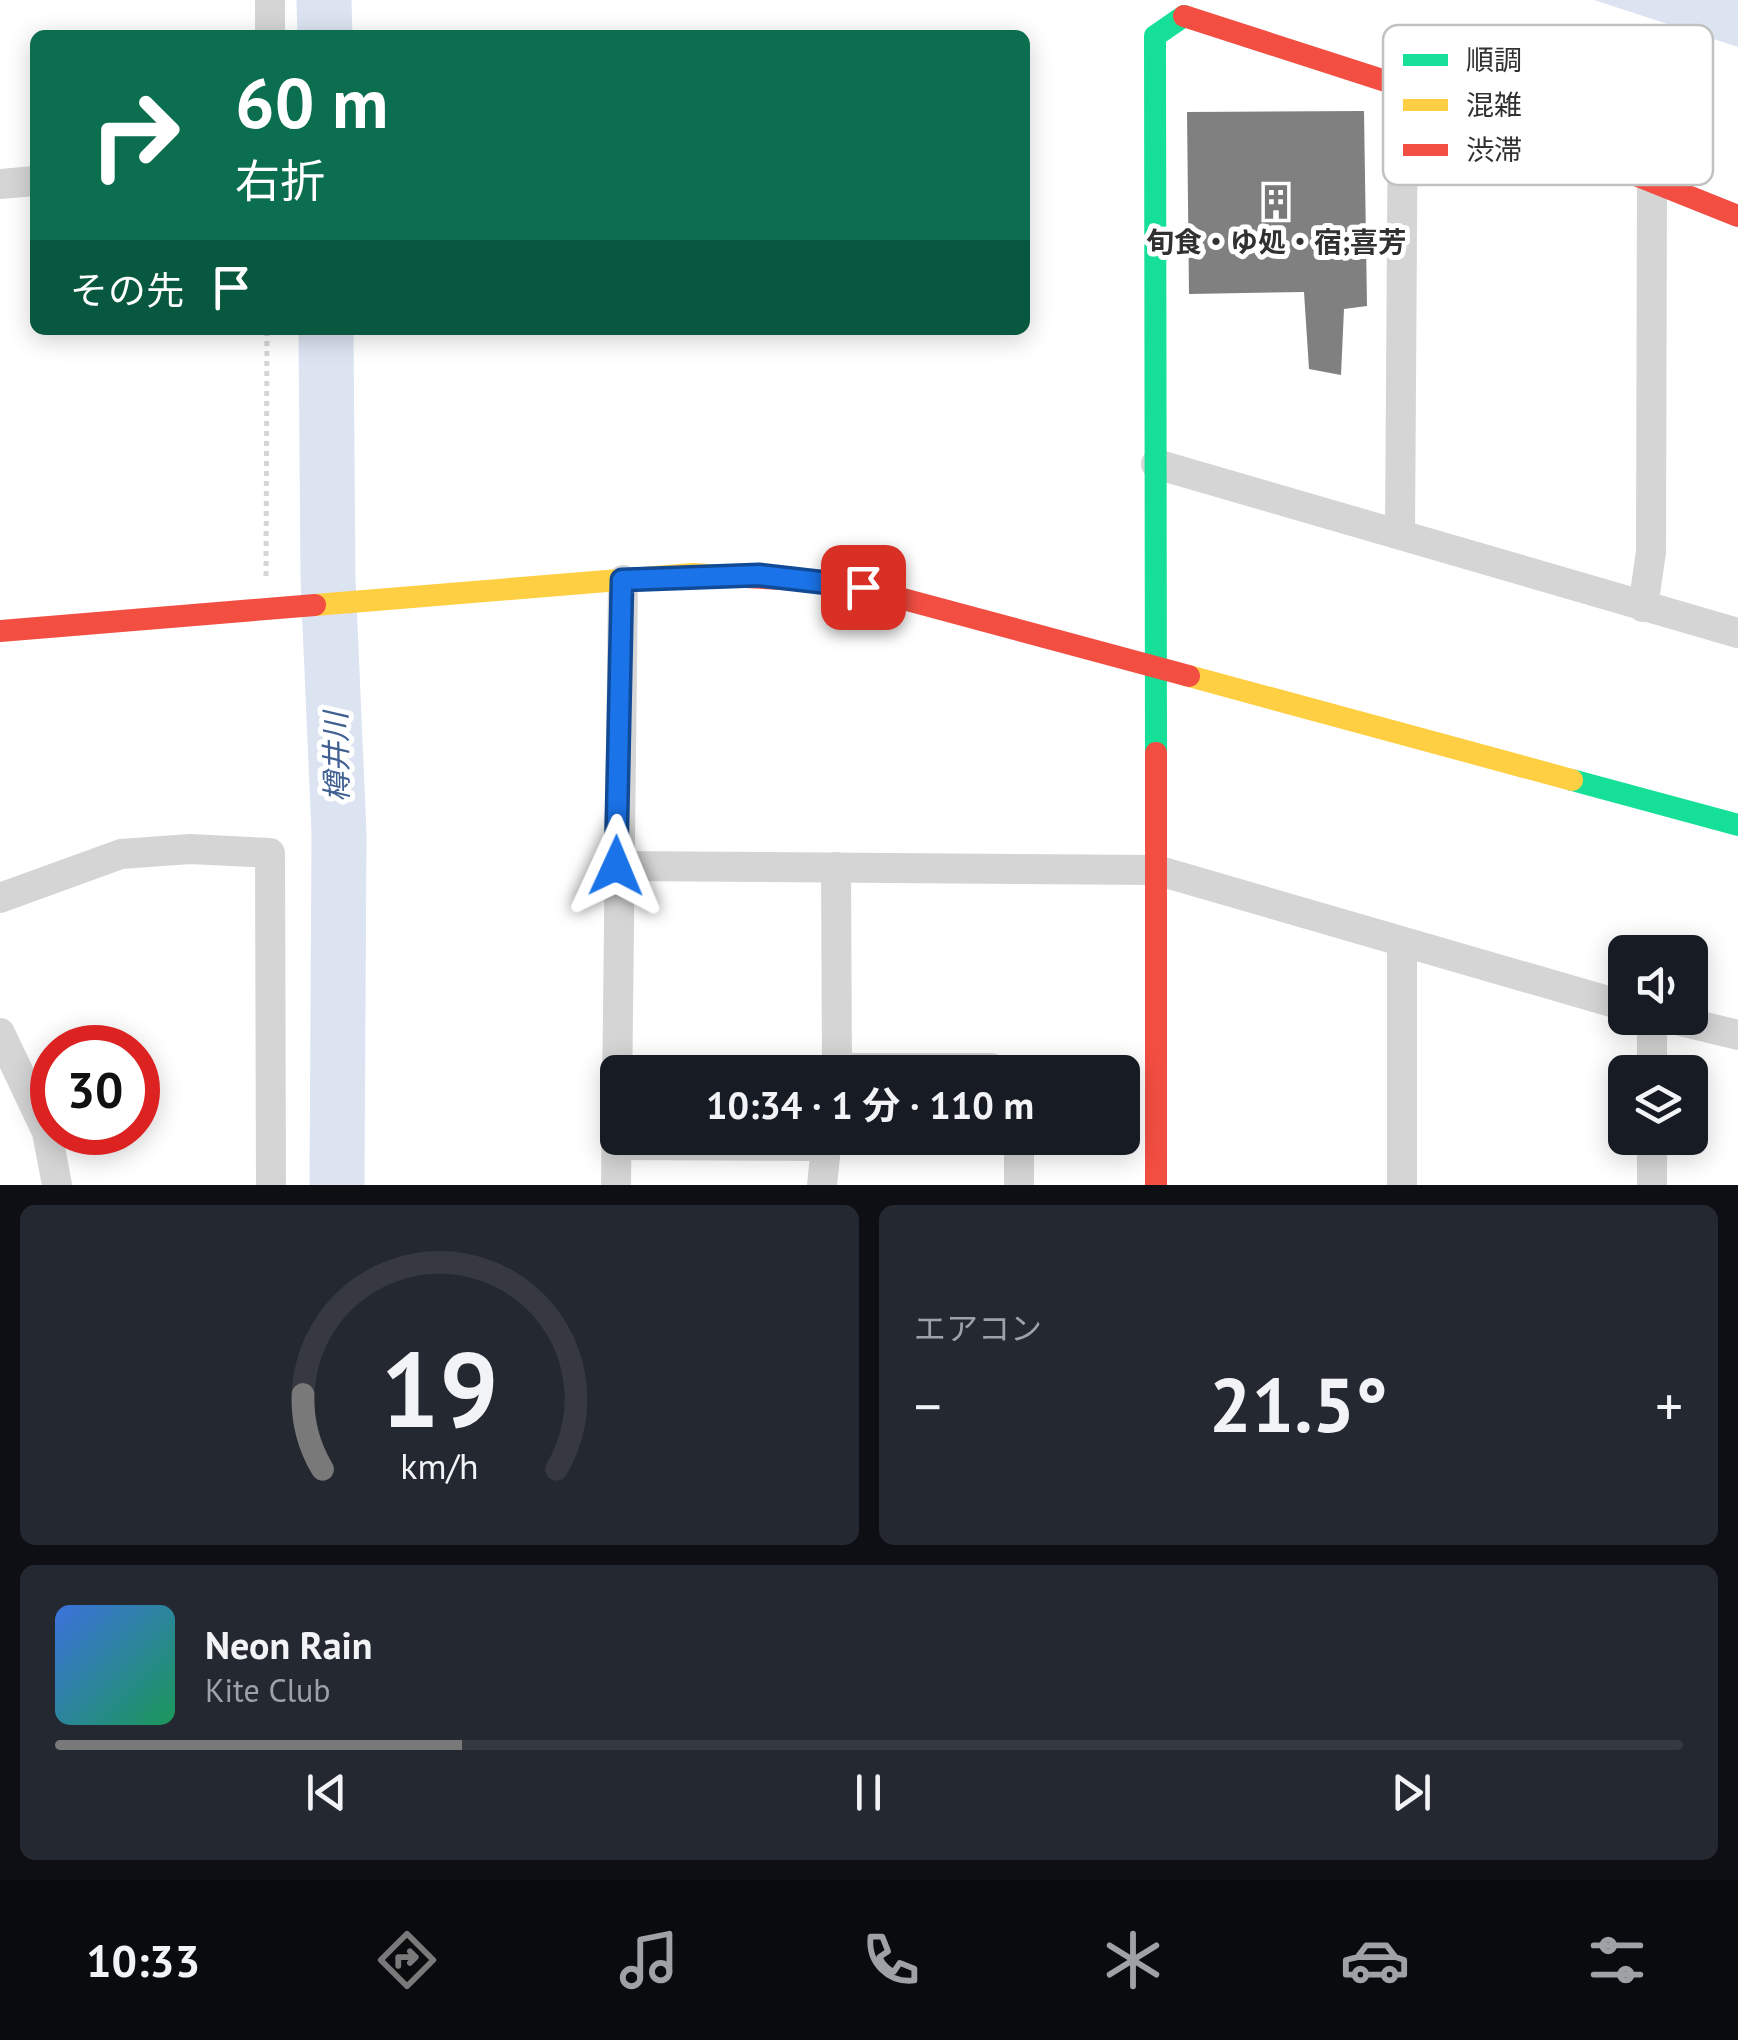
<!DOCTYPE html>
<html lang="ja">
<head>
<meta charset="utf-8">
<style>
  body { margin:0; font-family:"PT Sans","Noto Sans JP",sans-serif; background:#242831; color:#f1f3f6; height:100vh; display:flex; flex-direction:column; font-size:38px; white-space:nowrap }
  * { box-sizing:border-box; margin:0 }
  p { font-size:32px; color:#9ea1a6 }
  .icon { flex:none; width:55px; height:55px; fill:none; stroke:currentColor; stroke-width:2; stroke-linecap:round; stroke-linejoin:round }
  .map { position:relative; height:1185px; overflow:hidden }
  .sheet { display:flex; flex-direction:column; gap:20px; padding:20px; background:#0d0f14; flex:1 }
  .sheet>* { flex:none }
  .top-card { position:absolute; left:30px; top:30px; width:1000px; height:305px; border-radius:15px; box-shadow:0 5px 25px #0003; background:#0b6e4f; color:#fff; overflow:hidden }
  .controls { position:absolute; left:1608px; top:935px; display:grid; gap:20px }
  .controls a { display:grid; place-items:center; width:100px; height:100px; border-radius:15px; background:#171b24; box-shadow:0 5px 25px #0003; font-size:50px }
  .speed { position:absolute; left:30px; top:1025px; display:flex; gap:20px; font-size:50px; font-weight:700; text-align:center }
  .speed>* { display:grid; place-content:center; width:130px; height:130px; border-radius:50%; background:#171b24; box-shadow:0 5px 25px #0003; line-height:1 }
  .speed .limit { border:15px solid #d22; background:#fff; color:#111 }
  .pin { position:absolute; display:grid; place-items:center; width:85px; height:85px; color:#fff; margin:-42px; border-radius:20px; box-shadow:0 5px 15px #0006 }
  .me { position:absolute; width:110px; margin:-55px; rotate:1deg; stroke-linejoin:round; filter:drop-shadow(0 0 8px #0008) }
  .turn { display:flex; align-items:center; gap:35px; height:210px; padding:0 40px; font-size:45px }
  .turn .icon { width:130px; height:130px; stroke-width:2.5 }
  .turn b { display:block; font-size:70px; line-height:85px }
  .then { display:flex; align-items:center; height:95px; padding:0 40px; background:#0003; gap:20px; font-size:38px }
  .big { font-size:75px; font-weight:700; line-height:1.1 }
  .sheet .tile { flex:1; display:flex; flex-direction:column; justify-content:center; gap:15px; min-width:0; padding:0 35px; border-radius:15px; background:#242831 }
  .sheet .dial { align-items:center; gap:0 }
  .dial svg { height:260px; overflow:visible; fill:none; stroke:#363941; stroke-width:7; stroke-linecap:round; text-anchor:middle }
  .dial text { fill:#f1f3f6; stroke:none }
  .song { display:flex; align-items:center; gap:30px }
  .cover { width:120px; height:120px; border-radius:15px; background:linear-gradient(135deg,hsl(220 70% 55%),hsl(150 70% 35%)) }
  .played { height:10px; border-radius:5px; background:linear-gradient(90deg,#797979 25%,#363941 25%) }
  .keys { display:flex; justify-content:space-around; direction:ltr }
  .heat { display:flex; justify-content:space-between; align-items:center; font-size:55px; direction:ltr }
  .sheet .tiles { flex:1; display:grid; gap:20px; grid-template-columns:1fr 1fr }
  .tile:last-child { grid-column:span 2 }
  .trip { position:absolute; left:600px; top:1055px; width:540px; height:100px; border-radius:15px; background:#171b24; box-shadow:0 5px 25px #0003; font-weight:700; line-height:100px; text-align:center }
  .tabs { display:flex; height:160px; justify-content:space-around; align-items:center; background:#090b0e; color:#9ea1a6 }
  .tabs .icon { width:70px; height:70px }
  .tabs .current { color:#797979 }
  .tabs b { font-size:45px; color:#f1f3f6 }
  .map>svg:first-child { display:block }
  .water { fill:#dce4f2 }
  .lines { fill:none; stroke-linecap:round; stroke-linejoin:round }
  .river { stroke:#dce4f2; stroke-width:55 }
  .building { fill:#808080 }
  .path { stroke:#d5d5d5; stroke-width:5; stroke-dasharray:5 5; stroke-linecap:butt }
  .street { stroke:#d5d5d5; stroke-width:30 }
  .fast { stroke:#16e098; stroke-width:22 }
  .slow { stroke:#ffcf43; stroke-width:22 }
  .jam { stroke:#f24e42; stroke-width:22 }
  .route-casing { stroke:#114b97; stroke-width:25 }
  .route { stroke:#1a73e8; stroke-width:18 }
  .labels { text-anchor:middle; stroke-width:10; stroke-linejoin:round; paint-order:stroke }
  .poi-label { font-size:28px; font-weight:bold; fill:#313131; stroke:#fff }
  .water-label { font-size:30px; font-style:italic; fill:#406092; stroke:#fff }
  .key { fill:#fff; stroke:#c1c1c1; stroke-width:2.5 }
  .key-label { font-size:28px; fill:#313131 }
</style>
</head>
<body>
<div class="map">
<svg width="1738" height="1185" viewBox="0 0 1738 1185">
  <rect width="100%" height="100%" fill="#fff"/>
  <polygon class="water" points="1594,0 1738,0 1738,47"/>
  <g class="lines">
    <g class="river">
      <polyline points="324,0 325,35"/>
      <polyline points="326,330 328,579 339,833 337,1185"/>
    </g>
  </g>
  <polygon class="building" points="1364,111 1367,306 1344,309 1341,375 1309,369 1304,292 1189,294 1187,112"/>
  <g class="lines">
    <polyline class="path" points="266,576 267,330"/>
    <g class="street">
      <polyline points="270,35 270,0"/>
      <polyline points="0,184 35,181"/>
      <polyline points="1156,464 1738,633"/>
      <polyline points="1400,534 1403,83"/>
      <polyline points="1643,607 1651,552 1652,178"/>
      <polyline points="617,866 1156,870 1625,1006"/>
      <polyline points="836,867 837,1072"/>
      <polyline points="0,898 121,854 190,849 270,853 271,1185"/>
      <polyline points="1668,1018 1738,1035"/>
      <polyline points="0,1033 47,1132 57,1185"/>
      <polyline points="838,1068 991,1068 1001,1072"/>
      <polyline points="1652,1072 1652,1018"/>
      <polyline points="1019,1138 1019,1185"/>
      <polyline points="616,1145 826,1146"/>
      <polyline points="616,1185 623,580"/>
      <polyline points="822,1185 827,1138"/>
      <polyline points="1402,1185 1402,942"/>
      <polyline points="1652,1185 1652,1138"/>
    </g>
    <g class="fast">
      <polyline points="1156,753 1155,36 1184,16"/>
      <polyline points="1572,780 1738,825"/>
    </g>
    <g class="slow">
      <polyline points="315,605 692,574 726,576"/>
      <polyline points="1189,676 1572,780"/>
    </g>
    <g class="jam">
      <polyline points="1184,16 1463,106 1738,216"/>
      <polyline points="726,576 840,582 1189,676"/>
      <polyline points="0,631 315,605"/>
      <polyline points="1156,753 1156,1185"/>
    </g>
  </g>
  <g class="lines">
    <defs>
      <polyline id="route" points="616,866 622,580 759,575 863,587"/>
    </defs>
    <use href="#route" class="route-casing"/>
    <use href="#route" class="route"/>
  </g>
  <defs>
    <symbol id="building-bare" viewBox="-9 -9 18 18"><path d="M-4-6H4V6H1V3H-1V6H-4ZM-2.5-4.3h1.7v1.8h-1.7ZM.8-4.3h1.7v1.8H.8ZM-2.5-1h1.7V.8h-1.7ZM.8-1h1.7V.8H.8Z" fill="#797979" stroke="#fff" stroke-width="2.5" paint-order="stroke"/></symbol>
  </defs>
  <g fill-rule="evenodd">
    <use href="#building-bare" x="1251" y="177" width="50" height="50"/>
  </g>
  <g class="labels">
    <g class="poi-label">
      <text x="1276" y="252">旬食・ゆ処・宿;喜芳</text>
    </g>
    <g class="water-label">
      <text transform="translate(337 757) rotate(-91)" y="10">樽井川</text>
    </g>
  </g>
  <rect x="1383" y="25" width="330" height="160" rx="15" class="key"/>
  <rect x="1403" y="54" width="45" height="12" fill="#16e098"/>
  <rect x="1403" y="99" width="45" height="12" fill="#ffcf43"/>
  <rect x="1403" y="144" width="45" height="12" fill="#f24e42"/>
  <g class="key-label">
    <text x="1466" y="70">順調</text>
    <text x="1466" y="115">混雑</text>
    <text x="1466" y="160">渋滞</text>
  </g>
</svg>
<div class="controls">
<a><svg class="icon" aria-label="sound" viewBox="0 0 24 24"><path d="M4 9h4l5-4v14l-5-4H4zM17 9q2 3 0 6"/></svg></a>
<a><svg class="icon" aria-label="layers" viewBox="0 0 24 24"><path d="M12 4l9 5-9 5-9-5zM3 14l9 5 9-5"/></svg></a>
</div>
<div class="speed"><div class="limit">30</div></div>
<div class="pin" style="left:863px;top:587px;background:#d93025"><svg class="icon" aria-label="arrive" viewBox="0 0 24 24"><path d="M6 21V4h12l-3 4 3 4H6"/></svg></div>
<svg class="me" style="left:616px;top:866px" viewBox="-20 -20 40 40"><path d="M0-17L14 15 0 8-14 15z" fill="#1a73e8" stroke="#fff" stroke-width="4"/></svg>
<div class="trip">10:34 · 1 分 · 110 m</div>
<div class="top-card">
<div class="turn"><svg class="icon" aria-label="right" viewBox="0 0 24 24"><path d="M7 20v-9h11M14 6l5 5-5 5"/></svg><div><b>60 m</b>右折</div></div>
<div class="then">その先<svg class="icon" aria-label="arrive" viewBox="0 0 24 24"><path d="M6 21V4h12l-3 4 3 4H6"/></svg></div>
</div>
</div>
<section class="sheet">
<div class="tiles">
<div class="tile dial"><svg viewBox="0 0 100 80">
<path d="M14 69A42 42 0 1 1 86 69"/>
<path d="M14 69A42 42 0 0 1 8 46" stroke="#797979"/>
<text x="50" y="56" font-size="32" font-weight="700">19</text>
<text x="50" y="72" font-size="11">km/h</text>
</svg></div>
<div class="tile"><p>エアコン</p>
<div class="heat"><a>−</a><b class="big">21.5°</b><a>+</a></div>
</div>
<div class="tile">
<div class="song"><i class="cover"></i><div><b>Neon Rain</b><p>Kite Club</p></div></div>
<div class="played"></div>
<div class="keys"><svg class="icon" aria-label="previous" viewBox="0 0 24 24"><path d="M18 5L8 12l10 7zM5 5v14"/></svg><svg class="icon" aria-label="pause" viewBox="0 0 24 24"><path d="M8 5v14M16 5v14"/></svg><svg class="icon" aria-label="next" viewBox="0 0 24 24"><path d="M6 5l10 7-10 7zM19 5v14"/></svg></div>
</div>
</div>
</section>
<nav class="tabs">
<b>10:33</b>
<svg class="icon current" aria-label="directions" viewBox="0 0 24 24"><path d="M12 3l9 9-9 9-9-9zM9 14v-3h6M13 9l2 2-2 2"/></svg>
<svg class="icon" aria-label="music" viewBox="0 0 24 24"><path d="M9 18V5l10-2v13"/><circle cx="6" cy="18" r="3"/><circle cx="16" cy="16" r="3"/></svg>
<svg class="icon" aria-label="phone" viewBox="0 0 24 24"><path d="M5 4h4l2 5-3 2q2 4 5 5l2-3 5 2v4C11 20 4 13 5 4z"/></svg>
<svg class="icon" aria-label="climate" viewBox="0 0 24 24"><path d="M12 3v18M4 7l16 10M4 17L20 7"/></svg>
<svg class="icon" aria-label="car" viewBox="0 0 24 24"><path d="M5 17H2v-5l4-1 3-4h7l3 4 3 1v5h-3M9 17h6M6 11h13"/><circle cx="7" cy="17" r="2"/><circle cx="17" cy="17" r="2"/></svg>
<svg class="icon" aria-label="filters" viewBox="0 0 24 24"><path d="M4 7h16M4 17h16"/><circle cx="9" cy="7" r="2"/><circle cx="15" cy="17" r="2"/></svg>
</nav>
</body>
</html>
